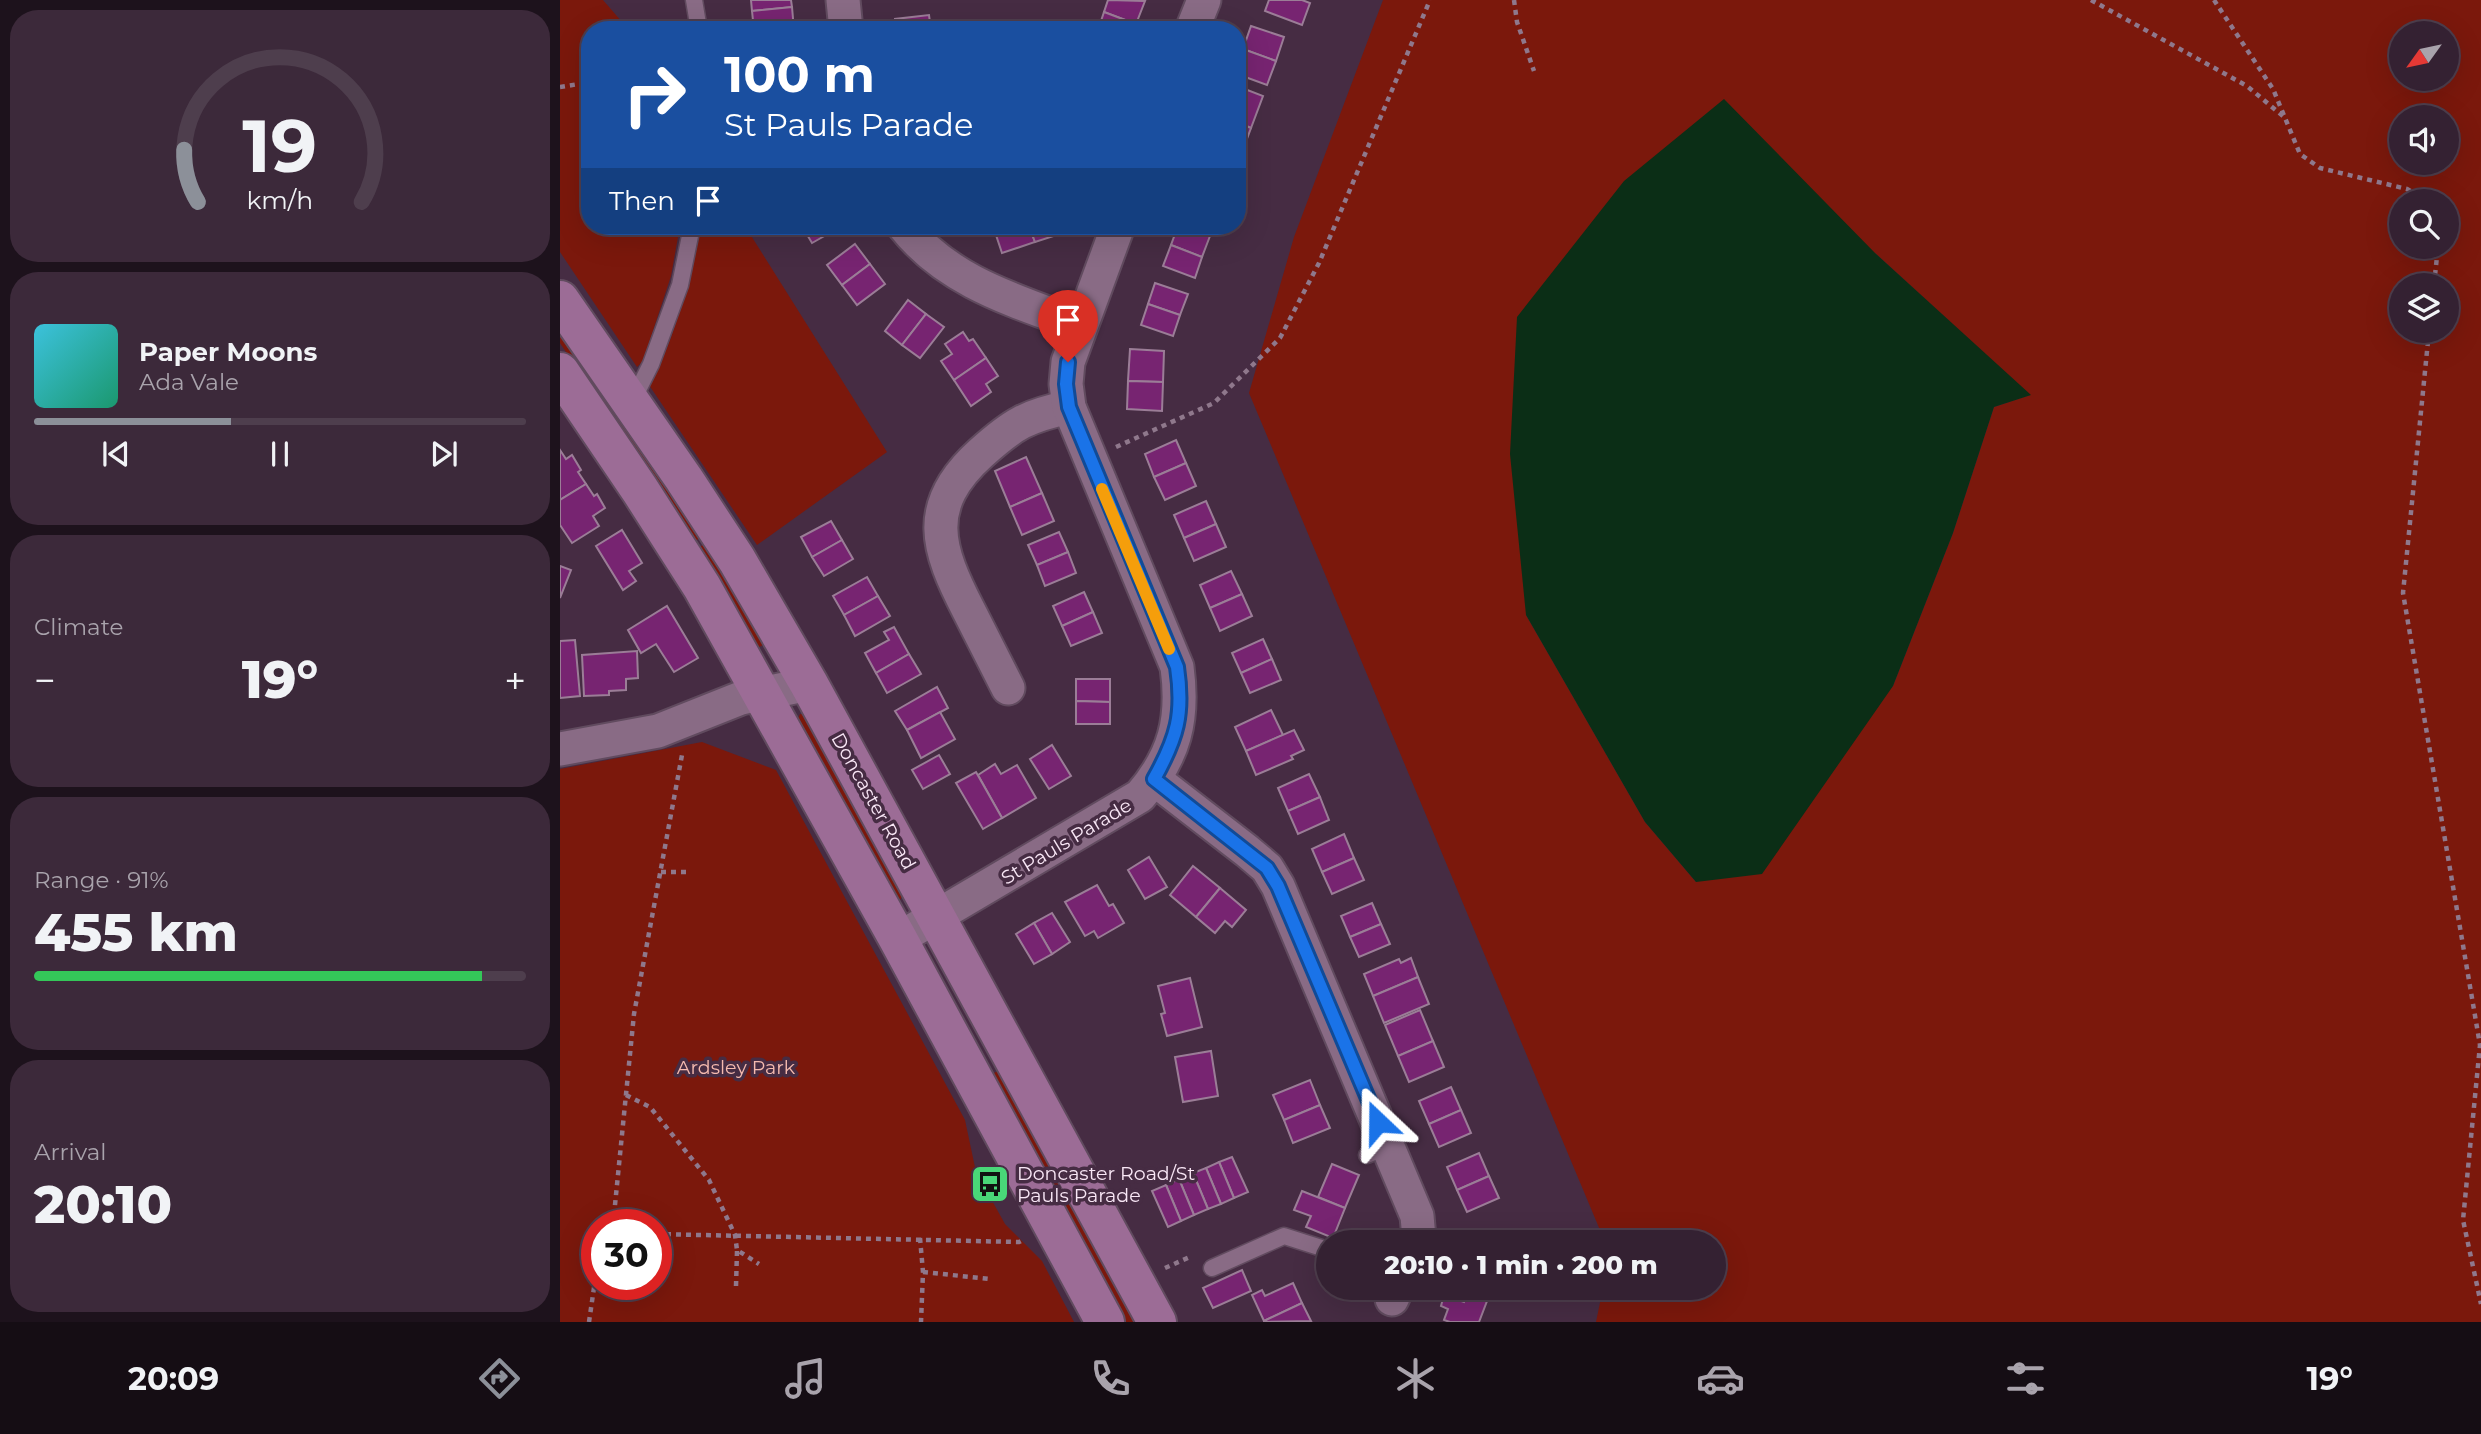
<!DOCTYPE html>
<html lang="en">
<head>
<meta charset="utf-8">
<style>
  body { margin:0; font-family:Montserrat,sans-serif; background:#3c293a; color:#f1f3f6; height:100vh; display:flex; flex-direction:column; font-size:26px; white-space:nowrap }
  * { box-sizing:border-box; margin:0 }
  p { font-size:23px; color:#a9a3ac }
  .icon { flex:none; width:38px; height:38px; fill:none; stroke:currentColor; stroke-width:2; stroke-linecap:round; stroke-linejoin:round }
  .map { position:relative; flex:1; overflow:hidden }
  .panel { display:flex; flex-direction:column; gap:10px; padding:10px; background:#1d121c; width:560px }
  .panel>* { flex:none }
  .top-card { position:absolute; left:21px; top:21px; width:665px; height:214px; border-radius:28px; box-shadow:0 7px 28px #0002,0 0 0 2px #4e3e4d; background:#1a4fa0; color:#fff; overflow:hidden }
  .needle { width:46px; rotate:237deg }
  .fabs { position:absolute; left:1829px; top:21px; display:grid; gap:14px }
  .fabs a { display:grid; place-items:center; width:70px; height:70px; border-radius:50%; background:#342132; box-shadow:0 7px 28px #0002,0 0 0 2px #4e3e4d; font-size:35px }
  .speed { position:absolute; left:21px; top:1209px; display:flex; gap:14px; font-size:35px; font-weight:700; text-align:center }
  .speed>* { display:grid; place-content:center; width:91px; height:91px; border-radius:50%; background:#342132; box-shadow:0 7px 28px #0002,0 0 0 2px #4e3e4d; line-height:1 }
  .speed .limit { border:10px solid #d22; background:#fff; color:#111 }
  .pin { position:absolute; display:grid; place-items:center; width:60px; height:60px; color:#fff; margin:-72px -30px; border-radius:50% 50% 50% 0; rotate:-45deg; box-shadow:0 0 7px #0007 }
  .pin .icon { rotate:45deg }
  .me { position:absolute; width:77px; margin:-38px; rotate:337deg; stroke-linejoin:round; filter:drop-shadow(0 0 5px #0008) }
  .turn { display:flex; align-items:center; gap:24px; height:147px; padding:0 28px; font-size:32px }
  .turn .icon { width:91px; height:91px; stroke-width:2.5 }
  .turn b { display:block; font-size:49px; line-height:60px }
  .then { display:flex; align-items:center; height:66px; padding:0 28px; background:#0003; gap:14px; font-size:26px }
  .big { font-size:52px; font-weight:800; line-height:1.1 }
  .panel .widget { flex:1; display:flex; flex-direction:column; justify-content:center; gap:10px; min-width:0; padding:0 24px; border-radius:28px; background:#3c293a }
  .panel .dial { align-items:center; gap:0 }
  .dial svg { height:182px; overflow:visible; fill:none; stroke:#4e3e4d; stroke-width:7; stroke-linecap:round; text-anchor:middle }
  .dial text { fill:#f1f3f6; stroke:none }
  .song { display:flex; align-items:center; gap:21px }
  .cover { width:84px; height:84px; border-radius:10px; background:linear-gradient(135deg,hsl(190 70% 55%),hsl(160 70% 35%)) }
  .played { height:7px; border-radius:4px; background:linear-gradient(90deg,#8c9099 40%,#4e3e4d 40%) }
  .keys { display:flex; justify-content:space-around; direction:ltr }
  .heat { display:flex; justify-content:space-between; align-items:center; font-size:38px; direction:ltr }
  .charge { height:10px; border-radius:5px; background:linear-gradient(90deg,#34c759 91%,#4e3e4d 0) }
  .trip { position:absolute; left:756px; top:1230px; width:410px; height:70px; border-radius:35px; background:#342132; box-shadow:0 7px 28px #0002,0 0 0 2px #4e3e4d; font-weight:800; line-height:70px; text-align:center }
  .dock { display:flex; height:112px; justify-content:space-around; align-items:center; background:#150d14; color:#a9a3ac }
  .dock .icon { width:49px; height:49px }
  .dock .on { color:#8c9099 }
  .dock b { font-size:32px; color:#f1f3f6 }
  main { display:flex; flex:1; min-height:0 }
  .map>svg:first-child { display:block }
  .green { fill:#7b180c; fill-rule:evenodd }
  .water { fill:#0b2e16 }
  .building { fill:#772471; stroke:#9b7d97; stroke-width:2 }
  .lines { fill:none; stroke-linecap:round; stroke-linejoin:round }
  .service-casing { stroke:#614b5f; stroke-width:19 }
  .minor-casing { stroke:#614b5f; stroke-width:37 }
  .trunk-casing { stroke:#614b5f; stroke-width:42 }
  .path { stroke:#8f788c; stroke-width:4.5; stroke-dasharray:5 5; stroke-linecap:butt }
  .service { stroke:#896b85; stroke-width:16 }
  .minor { stroke:#896b85; stroke-width:33 }
  .trunk { stroke:#9c6c96; stroke-width:38 }
  .route-casing { stroke:#114b97; stroke-width:18 }
  .route { stroke:#1a73e8; stroke-width:12 }
  .slow { stroke:#f59e0b; stroke-width:12 }
  .labels { text-anchor:middle; stroke-width:7; stroke-linejoin:round; paint-order:stroke }
  .street-label { font-size:19px; fill:#f9e7f6; stroke:#462c43 }
  .park-label { font-size:19px; fill:#f5baaf; stroke:#462c43 }
  .poi-label { font-size:19px; fill:#f9e7f6; stroke:#462c43; text-anchor:start }
</style>
</head>
<body>
<main>
<section class="panel">
<div class="widget dial"><svg viewBox="0 0 100 80">
<path d="M14 69A42 42 0 1 1 86 69"/>
<path d="M14 69A42 42 0 0 1 8 46" stroke="#8c9099"/>
<text x="50" y="56" font-size="32" font-weight="700">19</text>
<text x="50" y="72" font-size="11">km/h</text>
</svg></div>
<div class="widget">
<div class="song"><i class="cover"></i><div><b>Paper Moons</b><p>Ada Vale</p></div></div>
<div class="played"></div>
<div class="keys"><svg class="icon" aria-label="previous" viewBox="0 0 24 24"><path d="M18 5L8 12l10 7zM5 5v14"/></svg><svg class="icon" aria-label="pause" viewBox="0 0 24 24"><path d="M8 5v14M16 5v14"/></svg><svg class="icon" aria-label="next" viewBox="0 0 24 24"><path d="M6 5l10 7-10 7zM19 5v14"/></svg></div>
</div>
<div class="widget"><p>Climate</p>
<div class="heat"><a>−</a><b class="big">19°</b><a>+</a></div>
</div>
<div class="widget"><p>Range · 91%</p><b class="big">455 km</b><div class="charge"></div></div>
<div class="widget"><p>Arrival</p><b class="big">20:10</b></div>
</section>
<div class="map">
<svg width="1921" height="1322" viewBox="0 0 1921 1322">
  <rect width="100%" height="100%" fill="#462c43"/>
  <g class="green">
    <polygon points="0,0 43,0 69,30 30,30 30,226 120,226 111,276 83,361 77,367 0,252"/>
    <path d="M823 0H1921V1322H1036L1043 1288H1153V1242H1045L689 393 734 237ZM1841 33H1886V79H1841ZM1841 117H1886V163H1841ZM1841 201H1886V247H1841ZM1315 253 1470 395 1434 407 1393 533 1333 686 1136 882 1085 822 966 615ZM1841 285H1886V331H1841Z"/>
    <path d="M140 226H185L327 452 197 545 89 385C116 341 129 276 140 226Z"/>
    <polygon points="0,330 144,536 133,542 0,343"/>
    <polygon points="148,542 208,642 196,649 136,549"/>
    <polygon points="240,714 248,715 344,893 340,900 333,899 237,721"/>
    <path d="M142 742 216 770 405 1120 416 1172 445 1224 482 1261 514 1322H0V769ZM37 1225H96V1284H37Z"/>
    <polygon points="442,1069 576,1322 562,1322 430,1075"/>
  </g>
  <polygon class="water" points="1164,99 1315,253 1471,395 1434,407 1393,533 1333,686 1202,874 1136,882 1085,822 966,615 950,454 957,317 1064,181"/>
  <g class="building">
    <polygon points="191,0 231,0 232,7 192,11"/>
    <polygon points="548,0 585,1 576,24 544,12"/>
    <polygon points="709,0 742,0 750,3 742,25 705,11"/>
    <polygon points="232,7 234,30 194,30 192,11"/>
    <polygon points="544,12 576,24 574,30 538,30"/>
    <polygon points="369,15 371,30 336,30 335,19"/>
    <polygon points="691,26 724,37 716,61 683,49"/>
    <polygon points="683,49 716,61 707,85 677,74 677,65"/>
    <polygon points="677,86 703,96 691,128 677,122"/>
    <polygon points="677,122 691,128 682,152 677,151"/>
    <polygon points="242,226 282,226 252,243"/>
    <polygon points="433,226 469,226 475,242 442,253"/>
    <polygon points="469,226 493,226 497,235 475,242"/>
    <polygon points="618,226 650,236 642,257 611,245"/>
    <polygon points="295,244 310,264 282,285 267,265"/>
    <polygon points="611,245 642,257 635,278 603,266"/>
    <polygon points="310,264 325,284 297,305 282,285"/>
    <polygon points="595,283 628,294 620,315 588,304"/>
    <polygon points="348,300 366,314 342,345 325,331"/>
    <polygon points="588,304 620,315 613,336 581,325"/>
    <polygon points="366,314 384,327 360,358 342,345"/>
    <polygon points="403,332 409,341 413,339 426,358 394,380 381,361 392,354 385,344"/>
    <polygon points="570,349 604,351 603,382 568,381"/>
    <polygon points="426,358 438,376 426,384 431,392 411,406 394,380"/>
    <polygon points="568,381 603,382 602,411 567,409"/>
    <polygon points="616,440 626,463 594,477 585,454"/>
    <polygon points="0,450 6,459 12,455 21,470 18,472 26,484 0,500"/>
    <polygon points="466,457 482,493 450,507 435,471"/>
    <polygon points="626,463 636,486 605,500 594,477"/>
    <polygon points="26,484 34,496 37,494 45,508 33,516 39,526 12,543 0,525 0,500"/>
    <polygon points="482,493 494,521 462,535 450,507"/>
    <polygon points="646,501 656,524 624,538 614,515"/>
    <polygon points="271,521 282,540 252,557 241,537"/>
    <polygon points="656,524 666,547 634,561 624,538"/>
    <polygon points="62,530 82,563 69,571 76,581 63,590 36,546"/>
    <polygon points="499,532 508,552 477,565 468,545"/>
    <polygon points="282,540 293,559 264,576 252,557"/>
    <polygon points="508,552 516,573 485,586 477,565"/>
    <polygon points="0,566 11,570 0,598"/>
    <polygon points="671,571 682,594 650,608 640,585"/>
    <polygon points="307,577 318,596 284,615 273,596"/>
    <polygon points="524,592 533,612 502,626 493,606"/>
    <polygon points="682,594 692,616 660,631 650,608"/>
    <polygon points="318,596 330,616 295,636 284,615"/>
    <polygon points="107,606 138,658 114,672 96,644 81,653 68,630"/>
    <polygon points="533,612 542,633 511,646 502,626"/>
    <polygon points="334,627 349,654 316,673 305,653 329,640 324,632"/>
    <polygon points="703,639 712,659 681,673 672,653"/>
    <polygon points="15,640 20,696 0,698 0,641"/>
    <polygon points="77,651 78,678 66,679 66,690 49,691 49,695 24,696 22,655"/>
    <polygon points="349,654 361,674 327,693 316,673"/>
    <polygon points="712,659 721,680 690,693 681,673"/>
    <polygon points="516,679 550,679 550,702 516,701"/>
    <polygon points="377,687 388,708 347,730 335,711"/>
    <polygon points="516,701 550,702 550,724 516,724"/>
    <polygon points="711,710 723,735 686,751 675,727"/>
    <polygon points="380,712 395,739 361,758 347,730"/>
    <polygon points="734,730 744,750 731,756 733,759 696,775 686,751"/>
    <polygon points="492,745 511,776 489,789 470,759"/>
    <polygon points="379,755 390,774 363,789 352,770"/>
    <polygon points="435,764 441,774 457,765 476,798 442,818 418,775"/>
    <polygon points="416,772 442,818 423,829 396,783"/>
    <polygon points="749,774 760,797 728,811 718,788"/>
    <polygon points="760,797 769,820 738,834 728,811"/>
    <polygon points="784,834 794,858 762,872 752,849"/>
    <polygon points="589,857 607,887 585,899 568,870"/>
    <polygon points="794,858 804,880 772,894 762,872"/>
    <polygon points="633,866 660,888 636,917 610,895"/>
    <polygon points="537,885 549,906 553,904 564,923 538,938 534,931 525,936 505,902"/>
    <polygon points="660,888 686,910 672,927 665,921 655,933 636,917"/>
    <polygon points="812,903 821,924 790,937 781,916"/>
    <polygon points="492,913 510,942 492,954 474,923"/>
    <polygon points="474,923 492,954 474,964 456,934"/>
    <polygon points="821,924 830,944 799,957 790,937"/>
    <polygon points="851,958 858,977 813,996 804,974 839,959 841,963"/>
    <polygon points="858,977 869,1004 824,1023 813,996"/>
    <polygon points="630,978 642,1027 607,1036 601,1014 605,1013 598,986"/>
    <polygon points="860,1010 873,1041 838,1056 825,1025"/>
    <polygon points="873,1041 884,1067 849,1082 838,1056"/>
    <polygon points="651,1051 658,1096 623,1102 615,1057"/>
    <polygon points="750,1080 760,1105 724,1120 713,1095"/>
    <polygon points="891,1087 901,1110 869,1124 859,1101"/>
    <polygon points="760,1105 770,1128 733,1143 724,1120"/>
    <polygon points="901,1110 911,1133 879,1147 869,1124"/>
    <polygon points="919,1153 929,1176 897,1190 887,1167"/>
    <polygon points="672,1157 688,1192 674,1198 659,1162"/>
    <polygon points="659,1162 674,1198 661,1204 646,1168"/>
    <polygon points="772,1164 799,1175 785,1208 758,1197"/>
    <polygon points="646,1168 661,1204 648,1209 633,1173"/>
    <polygon points="633,1173 648,1209 634,1215 619,1179"/>
    <polygon points="929,1176 939,1198 907,1212 897,1190"/>
    <polygon points="619,1179 634,1215 621,1221 606,1185"/>
    <polygon points="606,1185 621,1221 608,1227 592,1191"/>
    <polygon points="742,1191 785,1208 773,1238 746,1227 751,1216 734,1210"/>
    <polygon points="682,1270 691,1291 653,1308 643,1288"/>
    <polygon points="733,1283 742,1303 704,1321 692,1295 702,1290 705,1296"/>
    <polygon points="907,1294 927,1301 919,1322 890,1322 884,1320 888,1309 881,1306 884,1295 904,1302"/>
    <polygon points="742,1303 751,1321 704,1322 704,1321"/>
  </g>
  <g class="lines">
    <defs>
      <g id="service">
        <polyline points="134,0 139,30"/>
        <polyline points="72,402 91,364 120,285 132,226"/>
        <polyline points="807,1155 828,1146"/>
        <polyline points="652,1268 724,1236 768,1250"/>
      </g>
      <g id="minor">
        <polyline points="283,0 286,30"/>
        <polyline points="632,30 644,0"/>
        <path d="M344 226C388 282 456 301 520 325"/>
        <path d="M448 688C435 662 422 637 409 611 377 549 362 506 421 453 453 424 467 416 509 407"/>
        <polyline points="0,749 98,731 181,698 249,684"/>
        <polyline points="594,779 687,851 707,868 718,886 857,1216 859,1238 858,1242"/>
        <path d="M338 939 580 796C615 756 624 719 617 667L509 407 506 384 508 362 558 226"/>
        <polyline points="832,1299 837,1288"/>
      </g>
      <g id="trunk">
        <polyline points="0,300 124,479 177,560 249,684 597,1322"/>
        <polyline points="0,372 80,490 142,587 338,939 545,1322"/>
      </g>
    </defs>
    <use href="#service" class="service-casing"/>
    <use href="#minor" class="minor-casing"/>
    <use href="#trunk" class="trunk-casing"/>
    <g class="path">
      <polyline points="954,0 957,22 974,71"/>
      <polyline points="1531,0 1687,86 1724,117"/>
      <polyline points="1654,0 1713,89 1740,154 1760,168 1847,189 1867,201"/>
      <polyline points="0,87 25,83 30,87"/>
      <polyline points="1874,285 1878,247"/>
      <polyline points="1869,331 1843,593 1920,1045 1903,1220 1921,1304"/>
      <polyline points="556,447 654,403 720,338 759,263 870,0"/>
      <polyline points="101,872 127,872"/>
      <polyline points="66,1095 90,1107 149,1180 175,1235 177,1250 199,1264"/>
      <polyline points="53,1225 74,1014 122,755"/>
      <polyline points="96,1234 459,1242 463,1240"/>
      <polyline points="360,1238 363,1272 361,1322"/>
      <polyline points="605,1268 632,1256"/>
      <polyline points="363,1272 430,1279"/>
      <polyline points="176,1286 177,1251"/>
      <polyline points="29,1322 37,1267"/>
    </g>
    <use href="#service" class="service"/>
    <use href="#minor" class="minor"/>
    <use href="#trunk" class="trunk"/>
  </g>
  <g class="lines">
    <defs>
      <path id="route" d="M508 362 506 384 509 407 617 667C624 714 617 738 594 779L707 868 718 886 818 1122"/>
    </defs>
    <use href="#route" class="route-casing"/>
    <use href="#route" class="route"/>
    <polyline class="slow" points="542,489 609,649"/>
  </g>
  <defs>
    <symbol id="bus-square" viewBox="-11 -11 22 22"><rect x="-9" y="-9" width="18" height="18" rx="4" fill="#49d778" stroke="#462c43"/><path d="M-5-6H5V4H4V6H2V4H-2V6H-4V4H-5ZM-3.5-4V0h7V-4ZM-3.5 1.2v1.5H-2V1.2ZM2 1.2v1.5H3.5V1.2Z" fill="#111"/></symbol>
  </defs>
  <g fill-rule="evenodd">
    <use href="#bus-square" x="408" y="1162" width="44" height="44"/>
  </g>
  <g class="labels">
    <g class="street-label">
      <text transform="translate(314 801) rotate(61)" y="7">Doncaster Road</text>
      <text transform="translate(506 841) rotate(-31)" y="7">St Pauls Parade</text>
    </g>
    <g class="park-label">
      <text x="176" y="1074">Ardsley Park</text>
    </g>
    <g class="poi-label">
      <text x="457" y="1180">Doncaster Road/St<tspan x="457" dy="22">Pauls Parade</tspan></text>
    </g>
  </g>
</svg>
<div class="fabs">
<a><svg class="needle" viewBox="-14 -14 28 28"><path d="M0-13l5 13h-10z" fill="#e53935"/><path d="M0 13l5-13h-10z" fill="#a9a3ac"/></svg></a>
<a><svg class="icon" aria-label="sound" viewBox="0 0 24 24"><path d="M4 9h4l5-4v14l-5-4H4zM17 9q2 3 0 6"/></svg></a>
<a><svg class="icon" aria-label="search" viewBox="0 0 24 24"><circle cx="10" cy="10" r="6"/><path d="M15 15l6 6"/></svg></a>
<a><svg class="icon" aria-label="layers" viewBox="0 0 24 24"><path d="M12 4l9 5-9 5-9-5zM3 14l9 5 9-5"/></svg></a>
</div>
<div class="speed"><div class="limit">30</div></div>
<div class="pin" style="left:508px;top:362px;background:#d93025"><svg class="icon" aria-label="arrive" viewBox="0 0 24 24"><path d="M6 21V4h12l-3 4 3 4H6"/></svg></div>
<svg class="me" style="left:818px;top:1122px" viewBox="-20 -20 40 40"><path d="M0-17L14 15 0 8-14 15z" fill="#1a73e8" stroke="#fff" stroke-width="4"/></svg>
<div class="trip">20:10 · 1 min · 200 m</div>
<div class="top-card">
<div class="turn"><svg class="icon" aria-label="right" viewBox="0 0 24 24"><path d="M7 20v-9h11M14 6l5 5-5 5"/></svg><div><b>100 m</b>St Pauls Parade</div></div>
<div class="then">Then<svg class="icon" aria-label="arrive" viewBox="0 0 24 24"><path d="M6 21V4h12l-3 4 3 4H6"/></svg></div>
</div>
</div>
</main>
<nav class="dock">
<b>20:09</b>
<svg class="icon on" aria-label="directions" viewBox="0 0 24 24"><path d="M12 3l9 9-9 9-9-9zM9 14v-3h6M13 9l2 2-2 2"/></svg>
<svg class="icon" aria-label="music" viewBox="0 0 24 24"><path d="M9 18V5l10-2v13"/><circle cx="6" cy="18" r="3"/><circle cx="16" cy="16" r="3"/></svg>
<svg class="icon" aria-label="phone" viewBox="0 0 24 24"><path d="M5 4h4l2 5-3 2q2 4 5 5l2-3 5 2v4C11 20 4 13 5 4z"/></svg>
<svg class="icon" aria-label="climate" viewBox="0 0 24 24"><path d="M12 3v18M4 7l16 10M4 17L20 7"/></svg>
<svg class="icon" aria-label="car" viewBox="0 0 24 24"><path d="M5 17H2v-5l4-1 3-4h7l3 4 3 1v5h-3M9 17h6M6 11h13"/><circle cx="7" cy="17" r="2"/><circle cx="17" cy="17" r="2"/></svg>
<svg class="icon" aria-label="filters" viewBox="0 0 24 24"><path d="M4 7h16M4 17h16"/><circle cx="9" cy="7" r="2"/><circle cx="15" cy="17" r="2"/></svg>
<b>19°</b>
</nav>
</body>
</html>
